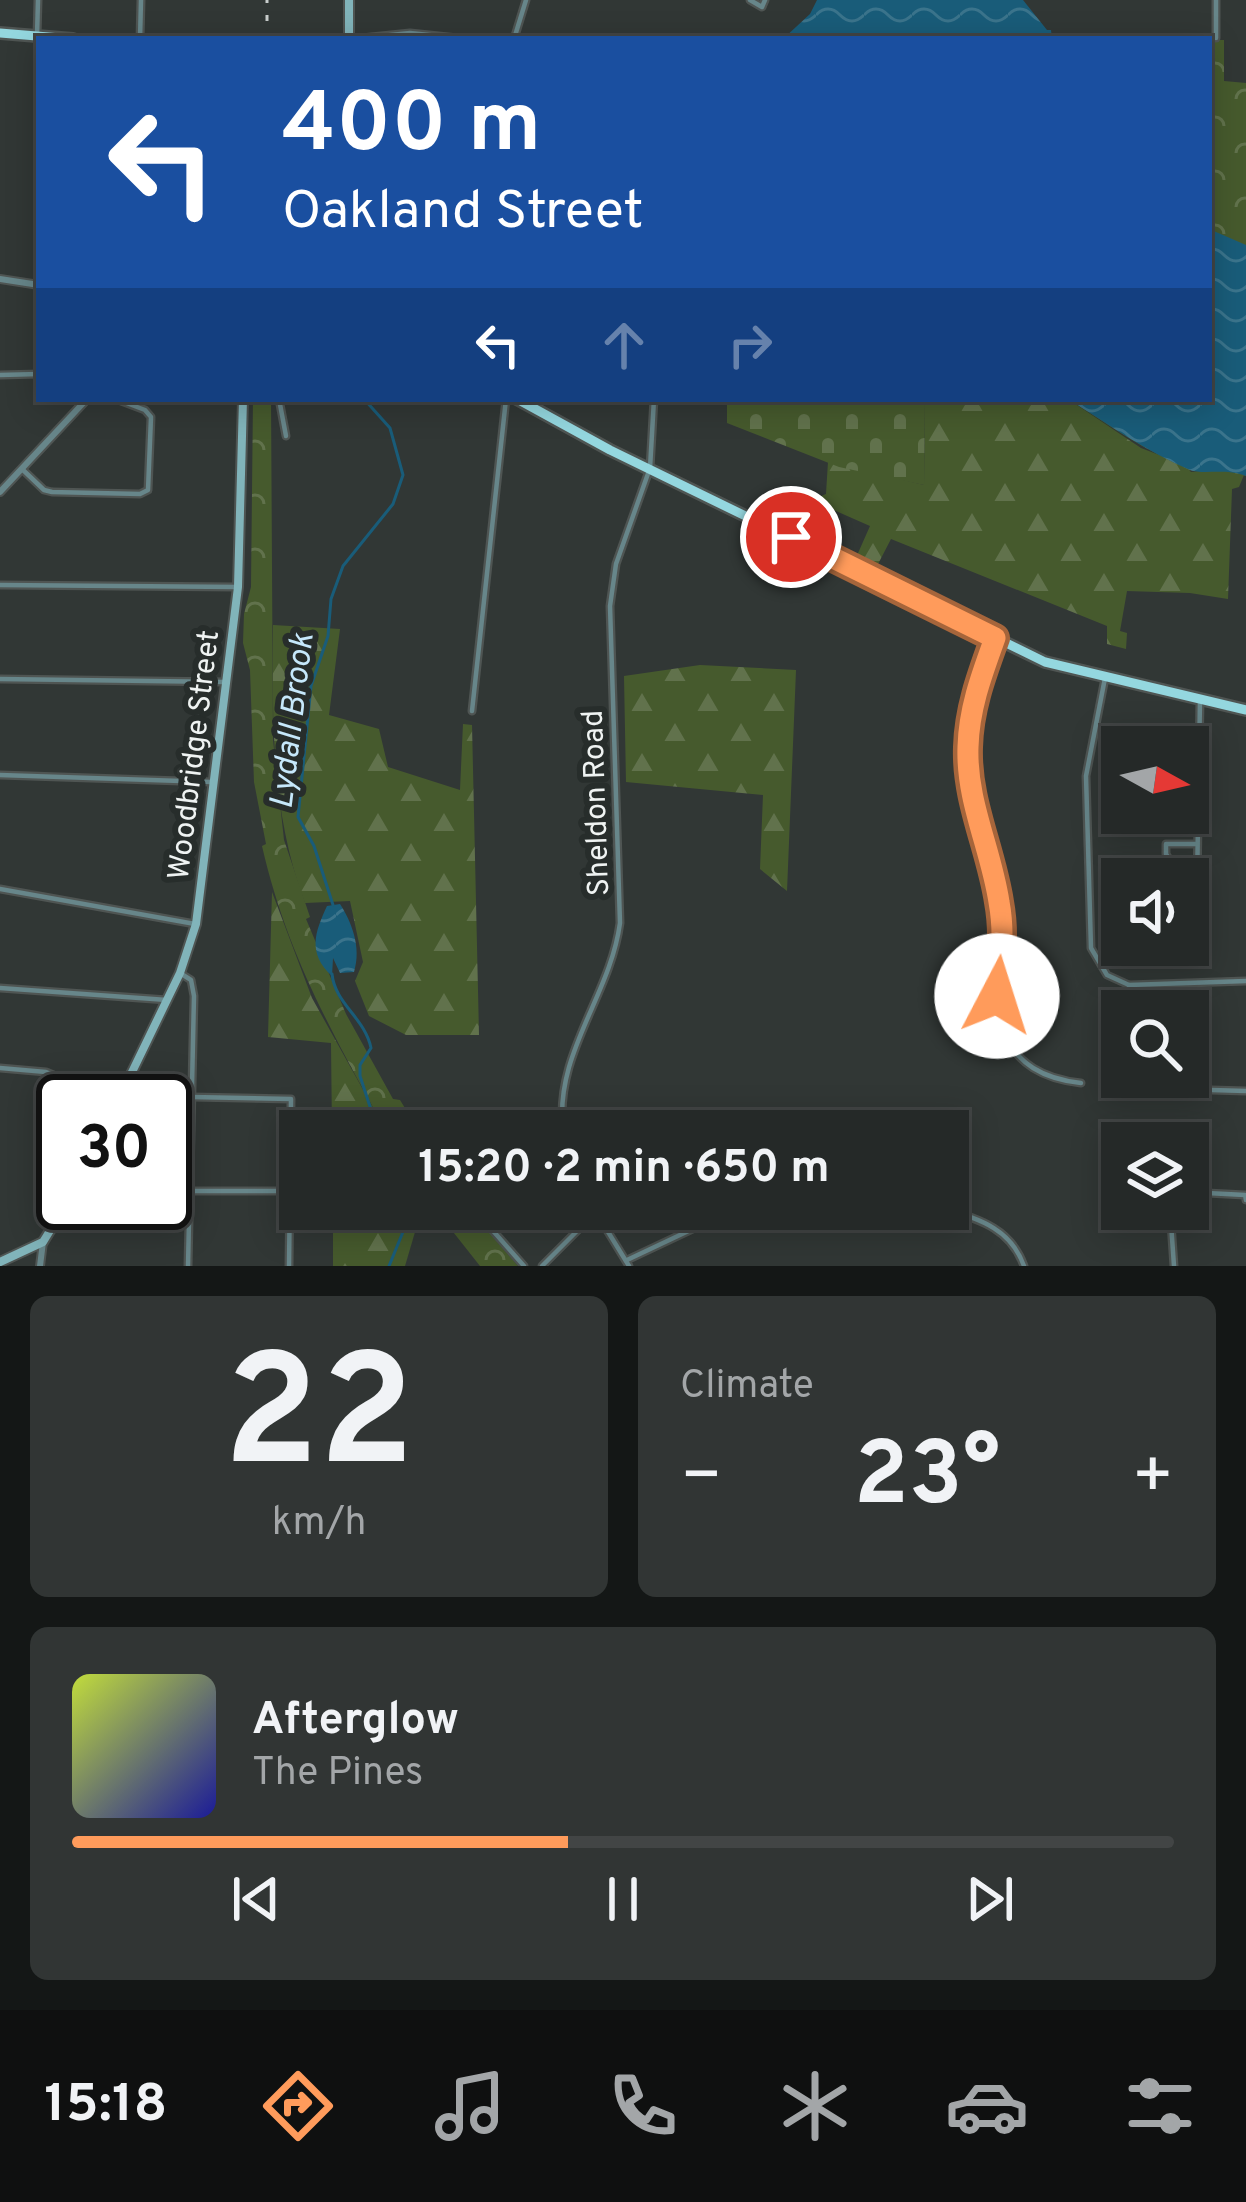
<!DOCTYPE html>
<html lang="en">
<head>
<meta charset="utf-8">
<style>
  body { margin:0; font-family:Overpass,sans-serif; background:#313534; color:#f1f3f6; height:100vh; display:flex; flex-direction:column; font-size:45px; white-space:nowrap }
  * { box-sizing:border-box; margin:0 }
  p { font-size:39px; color:#a3a6a8 }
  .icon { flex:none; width:66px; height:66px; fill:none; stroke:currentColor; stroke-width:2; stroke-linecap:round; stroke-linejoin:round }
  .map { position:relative; height:1266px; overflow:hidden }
  .side { display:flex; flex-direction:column; gap:30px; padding:30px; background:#141716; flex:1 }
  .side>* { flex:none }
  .hud { position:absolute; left:36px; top:36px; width:1176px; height:366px; border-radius:0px; box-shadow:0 6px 30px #0003,0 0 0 3px #424545; background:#1a4fa0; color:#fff; overflow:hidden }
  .needle { width:78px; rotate:98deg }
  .fabs { position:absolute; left:1101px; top:726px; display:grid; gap:24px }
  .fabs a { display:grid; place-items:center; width:108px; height:108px; border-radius:0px; background:#252928; box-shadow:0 6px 30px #0003,0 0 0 3px #424545; font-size:60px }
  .speed { position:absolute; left:36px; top:1074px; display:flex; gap:24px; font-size:60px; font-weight:700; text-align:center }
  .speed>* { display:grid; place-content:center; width:156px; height:156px; border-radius:50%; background:#252928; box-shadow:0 6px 30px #0003,0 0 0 3px #424545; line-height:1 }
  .speed .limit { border:6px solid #111; border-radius:18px; background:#fff; color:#111 }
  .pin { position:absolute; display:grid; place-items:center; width:102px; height:102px; color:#fff; margin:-51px; border:6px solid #fff; border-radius:50%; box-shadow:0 3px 12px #0007 }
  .me { position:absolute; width:132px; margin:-66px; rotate:5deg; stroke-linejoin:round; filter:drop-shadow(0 0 9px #0008) }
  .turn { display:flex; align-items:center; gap:42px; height:252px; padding:0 48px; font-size:54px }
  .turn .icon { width:156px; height:156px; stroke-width:2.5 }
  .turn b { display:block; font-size:84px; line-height:102px }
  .lanes { display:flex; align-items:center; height:114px; padding:0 48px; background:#0003; justify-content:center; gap:60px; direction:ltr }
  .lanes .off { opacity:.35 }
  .big { font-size:90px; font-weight:700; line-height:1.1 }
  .side .tile { flex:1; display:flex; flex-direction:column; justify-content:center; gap:18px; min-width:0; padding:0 42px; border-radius:18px; background:#313534 }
  .side .dial { align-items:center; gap:0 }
  .dial b { font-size:156px; line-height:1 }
  .song { display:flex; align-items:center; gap:36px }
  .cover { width:144px; height:144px; border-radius:18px; background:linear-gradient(135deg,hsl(70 70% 55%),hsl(240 70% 35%)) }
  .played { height:12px; border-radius:6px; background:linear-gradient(90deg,#ff9b5b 45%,#424545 45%) }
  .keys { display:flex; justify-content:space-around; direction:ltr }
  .heat { display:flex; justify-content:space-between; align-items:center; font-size:66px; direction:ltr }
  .side .tiles { flex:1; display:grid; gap:30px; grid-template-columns:1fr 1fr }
  .tile:last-child { grid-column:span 2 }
  .trip { position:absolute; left:279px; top:1110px; width:690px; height:120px; border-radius:0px; background:#252928; box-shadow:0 6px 30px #0003,0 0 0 3px #424545; font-weight:700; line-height:120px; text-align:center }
  .dock { display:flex; height:192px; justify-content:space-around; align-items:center; background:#0f1010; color:#a3a6a8 }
  .dock .icon { width:84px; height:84px }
  .dock .active { color:#ff9b5b }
  .dock b { font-size:54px; color:#f1f3f6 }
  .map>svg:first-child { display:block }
  .forest { fill:url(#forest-firs) }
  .cemetery { fill:url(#cemetery-stones) }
  .park { fill:url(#park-crowns) }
  .water { fill:url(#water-waves) }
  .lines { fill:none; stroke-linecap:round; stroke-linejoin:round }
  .stream { stroke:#195c79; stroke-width:3 }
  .minor-casing { stroke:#4f5553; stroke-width:9 }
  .tertiary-casing { stroke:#4f5553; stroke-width:10 }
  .secondary-casing { stroke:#4f5553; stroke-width:12 }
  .primary-casing { stroke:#4f5553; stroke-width:14 }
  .minor { stroke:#67868a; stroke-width:4.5 }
  .tertiary { stroke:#67868a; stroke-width:6 }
  .secondary { stroke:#81b4ba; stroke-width:8 }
  .primary { stroke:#94d7df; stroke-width:9 }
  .rail { stroke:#c8cdcc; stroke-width:3; stroke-dasharray:6 12; stroke-linecap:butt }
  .route-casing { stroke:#a6653b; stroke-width:30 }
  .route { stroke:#ff9b5b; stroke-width:21 }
  .labels { text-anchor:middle; stroke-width:12; stroke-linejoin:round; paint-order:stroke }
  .street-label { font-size:30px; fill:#eff3f2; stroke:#272d2b }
  .water-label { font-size:33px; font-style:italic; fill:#c6e8fb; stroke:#272d2b }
</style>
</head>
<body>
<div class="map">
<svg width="1246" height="1266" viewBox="0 0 1246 1266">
  <defs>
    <pattern id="forest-firs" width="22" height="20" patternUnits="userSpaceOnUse" patternTransform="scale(3)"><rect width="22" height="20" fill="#465a2d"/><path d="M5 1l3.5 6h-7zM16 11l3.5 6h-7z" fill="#61724c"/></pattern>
    <pattern id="cemetery-stones" width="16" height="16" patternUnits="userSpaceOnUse" patternTransform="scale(3)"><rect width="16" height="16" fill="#465a2d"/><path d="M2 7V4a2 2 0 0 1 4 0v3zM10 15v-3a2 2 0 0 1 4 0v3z" fill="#61724c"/></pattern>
    <pattern id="park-crowns" width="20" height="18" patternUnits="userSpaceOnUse" patternTransform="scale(3)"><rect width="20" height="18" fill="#465a2d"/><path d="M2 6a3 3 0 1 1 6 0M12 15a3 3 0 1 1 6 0" fill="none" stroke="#61724c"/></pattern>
    <pattern id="water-waves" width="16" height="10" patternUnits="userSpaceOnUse" patternTransform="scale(3)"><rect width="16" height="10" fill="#195c79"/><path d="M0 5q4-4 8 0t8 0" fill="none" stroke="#3b748c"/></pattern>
  </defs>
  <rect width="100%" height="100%" fill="#313735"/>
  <g class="forest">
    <polygon points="925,399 1068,399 1141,448 1185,465 1191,472 1227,469 1244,475 1239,487 1232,489 1228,599 1190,593 1127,591 1120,631 1127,633 1126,649 1107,644 1107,626 891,539 877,566 855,560 870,526 811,500 826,494 828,462 924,485"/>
    <path d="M273 625 340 629 329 715 379 729 388 767 460 790 463 724 472 725 479 1035H406L369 1016 355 981 363 962 350 901 305 903C271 813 272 719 273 625Z"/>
    <polygon points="700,665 796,670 787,891 760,869 763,795 626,782 624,676"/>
    <polygon points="272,892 312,998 386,1131 332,1131 331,1043 268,1037"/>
    <polygon points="333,1209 412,1209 415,1232 405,1266 333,1266"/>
  </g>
  <polygon class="cemetery" points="727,399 925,399 924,485 839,467 727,423"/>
  <g class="park">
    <path d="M1209 40H1224V81L1246 83V476C1226 469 1205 475 1190 470 1147 452 1107 424 1068 399H1209Z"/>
    <path d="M253 399H271L273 740 284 840 310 917 306 919 346 1014 393 1099 400 1100 419 1131H386C333 1034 287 955 262 846L266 844 254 782 250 670 243 643 244 614 251 587Z"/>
    <polygon points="435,1209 469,1209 518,1266 480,1266"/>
  </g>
  <g class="water">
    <polygon points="817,0 1023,0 1047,30 1051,30 1052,39 783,39 810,14"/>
    <path d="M1209 229 1246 245V476C1225 468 1203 475 1190 470 1147 452 1108 424 1068 399H1209Z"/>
    <path d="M340 904C351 921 362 947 354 972L340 973 333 958 332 976C307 953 315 932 327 906Z"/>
  </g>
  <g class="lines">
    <g class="stream">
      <polyline points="333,905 314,846 298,817 311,686 328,636 331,599 343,566 393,504 403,475 390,428 364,399"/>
      <path d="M332 974C335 1004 365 1018 371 1048L360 1065V1076L378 1131"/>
      <polyline points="381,1209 381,1215 399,1217 405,1227 389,1266"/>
    </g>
    <defs>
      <g id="minor">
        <polyline points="750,0 762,7 765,0"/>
        <polyline points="37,36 38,0"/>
        <polyline points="1216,38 1216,0"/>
        <polyline points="140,39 141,0"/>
        <polyline points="352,39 410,33 467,39"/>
        <polyline points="514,39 526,0"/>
        <polyline points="0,375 39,374"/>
        <polyline points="279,399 286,436"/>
        <polyline points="22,469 44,490 52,492 140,494 148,490 151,417 145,410 116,399"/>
        <polyline points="0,585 238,587"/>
        <path d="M996 638C973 695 961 749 974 811 983 850 1000 887 1002 928 1004 960 987 1000 1001 1029 1017 1065 1044 1079 1081 1083"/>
        <polyline points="1105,678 1086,776 1091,948 1107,975 1129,985 1130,1011"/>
        <polyline points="0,679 225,682"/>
        <polyline points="472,711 506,399"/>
        <polyline points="0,775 211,782"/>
        <polyline points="1181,879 1166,854 1166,844 1197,844"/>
        <polyline points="1188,885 1197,885 1200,699"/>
        <polyline points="0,889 195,924"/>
        <polyline points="180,973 191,980 194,996 188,1266"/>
        <polyline points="1129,985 1246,981"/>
        <polyline points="0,988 167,1000"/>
        <polyline points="0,1068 46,1072 115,1101"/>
        <polyline points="1133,1077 1142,1088 1246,1091"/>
        <polyline points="191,1097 291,1099 289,1266"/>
        <path d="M563 1131C554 1053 610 997 620 923L610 606 616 564 650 468 654 399"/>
        <polyline points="189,1191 290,1191"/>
        <polyline points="1188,1192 1245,1195 1246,1200"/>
        <polyline points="594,1209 629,1266"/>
        <path d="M946 1209C981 1220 1011 1229 1024 1266"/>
        <polyline points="1170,1209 1174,1266"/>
        <polyline points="480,1216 524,1266"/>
        <polyline points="627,1260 735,1209"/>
        <polyline points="542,1266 596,1212"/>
      </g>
      <g id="tertiary">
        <polyline points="0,279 39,285"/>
        <polyline points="0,492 87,399"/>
        <polyline points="40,1266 43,1242"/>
      </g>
      <g id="secondary">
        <polyline points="349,0 349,39"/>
        <polyline points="118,1101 180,973 196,924 238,587 243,399"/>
        <polyline points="0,1262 43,1242 67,1203"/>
      </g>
      <g id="primary">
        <polyline points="0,33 73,39"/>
        <polyline points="517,399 610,450 1045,662 1246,710"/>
      </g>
    </defs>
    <use href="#minor" class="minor-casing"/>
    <use href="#tertiary" class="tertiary-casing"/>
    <use href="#secondary" class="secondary-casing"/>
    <use href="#primary" class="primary-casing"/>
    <use href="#minor" class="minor"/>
    <use href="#tertiary" class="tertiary"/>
    <use href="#secondary" class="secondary"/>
    <use href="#primary" class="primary"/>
    <polyline class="rail" points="267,39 267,0"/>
  </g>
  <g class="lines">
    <defs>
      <path id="route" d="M791 537 995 638C982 674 969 708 968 747 966 801 991 849 999 902 1005 934 1001 964 997 996"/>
    </defs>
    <use href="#route" class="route-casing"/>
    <use href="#route" class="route"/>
  </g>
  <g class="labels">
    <g class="street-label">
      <text transform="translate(193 755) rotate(-83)" y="10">Woodbridge Street</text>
      <text transform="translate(595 803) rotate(-92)" y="10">Sheldon Road</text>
    </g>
    <g class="water-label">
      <text transform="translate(290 721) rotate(-83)" y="12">Lydall Brook</text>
    </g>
  </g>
</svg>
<div class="fabs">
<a><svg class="needle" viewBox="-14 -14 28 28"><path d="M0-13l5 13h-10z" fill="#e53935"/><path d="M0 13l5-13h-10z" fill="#a3a6a8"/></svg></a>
<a><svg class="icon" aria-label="sound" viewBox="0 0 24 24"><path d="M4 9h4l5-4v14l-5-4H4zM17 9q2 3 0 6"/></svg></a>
<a><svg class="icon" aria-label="search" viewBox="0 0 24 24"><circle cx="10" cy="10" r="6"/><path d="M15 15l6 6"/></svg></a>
<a><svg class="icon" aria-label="layers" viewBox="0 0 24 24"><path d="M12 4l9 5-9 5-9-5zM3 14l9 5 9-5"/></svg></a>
</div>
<div class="speed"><div class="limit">30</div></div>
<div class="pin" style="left:791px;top:537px;background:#d93025"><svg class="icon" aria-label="arrive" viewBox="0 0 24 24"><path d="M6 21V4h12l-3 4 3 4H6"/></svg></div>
<svg class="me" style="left:997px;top:996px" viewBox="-20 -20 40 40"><circle r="19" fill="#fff"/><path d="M0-13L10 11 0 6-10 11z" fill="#ff9b5b"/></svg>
<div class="trip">15:20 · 2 min · 650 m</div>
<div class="hud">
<div class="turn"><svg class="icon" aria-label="left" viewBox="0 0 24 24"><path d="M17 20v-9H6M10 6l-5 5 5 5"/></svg><div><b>400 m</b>Oakland Street</div></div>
<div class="lanes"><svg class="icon" aria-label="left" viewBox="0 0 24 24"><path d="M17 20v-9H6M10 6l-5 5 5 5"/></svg><svg class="icon off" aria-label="ahead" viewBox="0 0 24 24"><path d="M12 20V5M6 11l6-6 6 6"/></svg><svg class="icon off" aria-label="right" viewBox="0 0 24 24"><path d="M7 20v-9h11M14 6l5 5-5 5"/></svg></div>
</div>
</div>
<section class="side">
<div class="tiles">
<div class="tile dial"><b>22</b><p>km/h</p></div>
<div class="tile"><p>Climate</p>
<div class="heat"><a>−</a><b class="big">23°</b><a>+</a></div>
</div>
<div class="tile">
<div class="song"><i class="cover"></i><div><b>Afterglow</b><p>The Pines</p></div></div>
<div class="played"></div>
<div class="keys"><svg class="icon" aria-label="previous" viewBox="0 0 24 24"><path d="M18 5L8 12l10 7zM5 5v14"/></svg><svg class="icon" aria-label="pause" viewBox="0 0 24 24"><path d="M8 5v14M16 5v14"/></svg><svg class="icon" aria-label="next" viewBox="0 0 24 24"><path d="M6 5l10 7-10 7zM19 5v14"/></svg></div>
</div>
</div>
</section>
<nav class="dock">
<b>15:18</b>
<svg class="icon active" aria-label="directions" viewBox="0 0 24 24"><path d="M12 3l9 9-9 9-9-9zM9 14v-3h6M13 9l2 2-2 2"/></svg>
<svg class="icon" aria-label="music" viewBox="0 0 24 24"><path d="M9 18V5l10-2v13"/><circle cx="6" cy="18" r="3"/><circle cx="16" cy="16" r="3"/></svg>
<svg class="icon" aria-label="phone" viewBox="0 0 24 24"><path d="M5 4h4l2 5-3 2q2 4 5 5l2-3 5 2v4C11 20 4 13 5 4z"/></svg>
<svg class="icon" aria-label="climate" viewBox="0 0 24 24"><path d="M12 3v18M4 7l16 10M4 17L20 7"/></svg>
<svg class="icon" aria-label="car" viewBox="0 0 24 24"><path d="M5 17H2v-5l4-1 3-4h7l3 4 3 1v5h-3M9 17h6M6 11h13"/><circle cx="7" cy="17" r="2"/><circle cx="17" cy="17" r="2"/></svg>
<svg class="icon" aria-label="filters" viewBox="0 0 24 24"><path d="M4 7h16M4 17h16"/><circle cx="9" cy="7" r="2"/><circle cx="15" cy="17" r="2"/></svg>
</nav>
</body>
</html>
